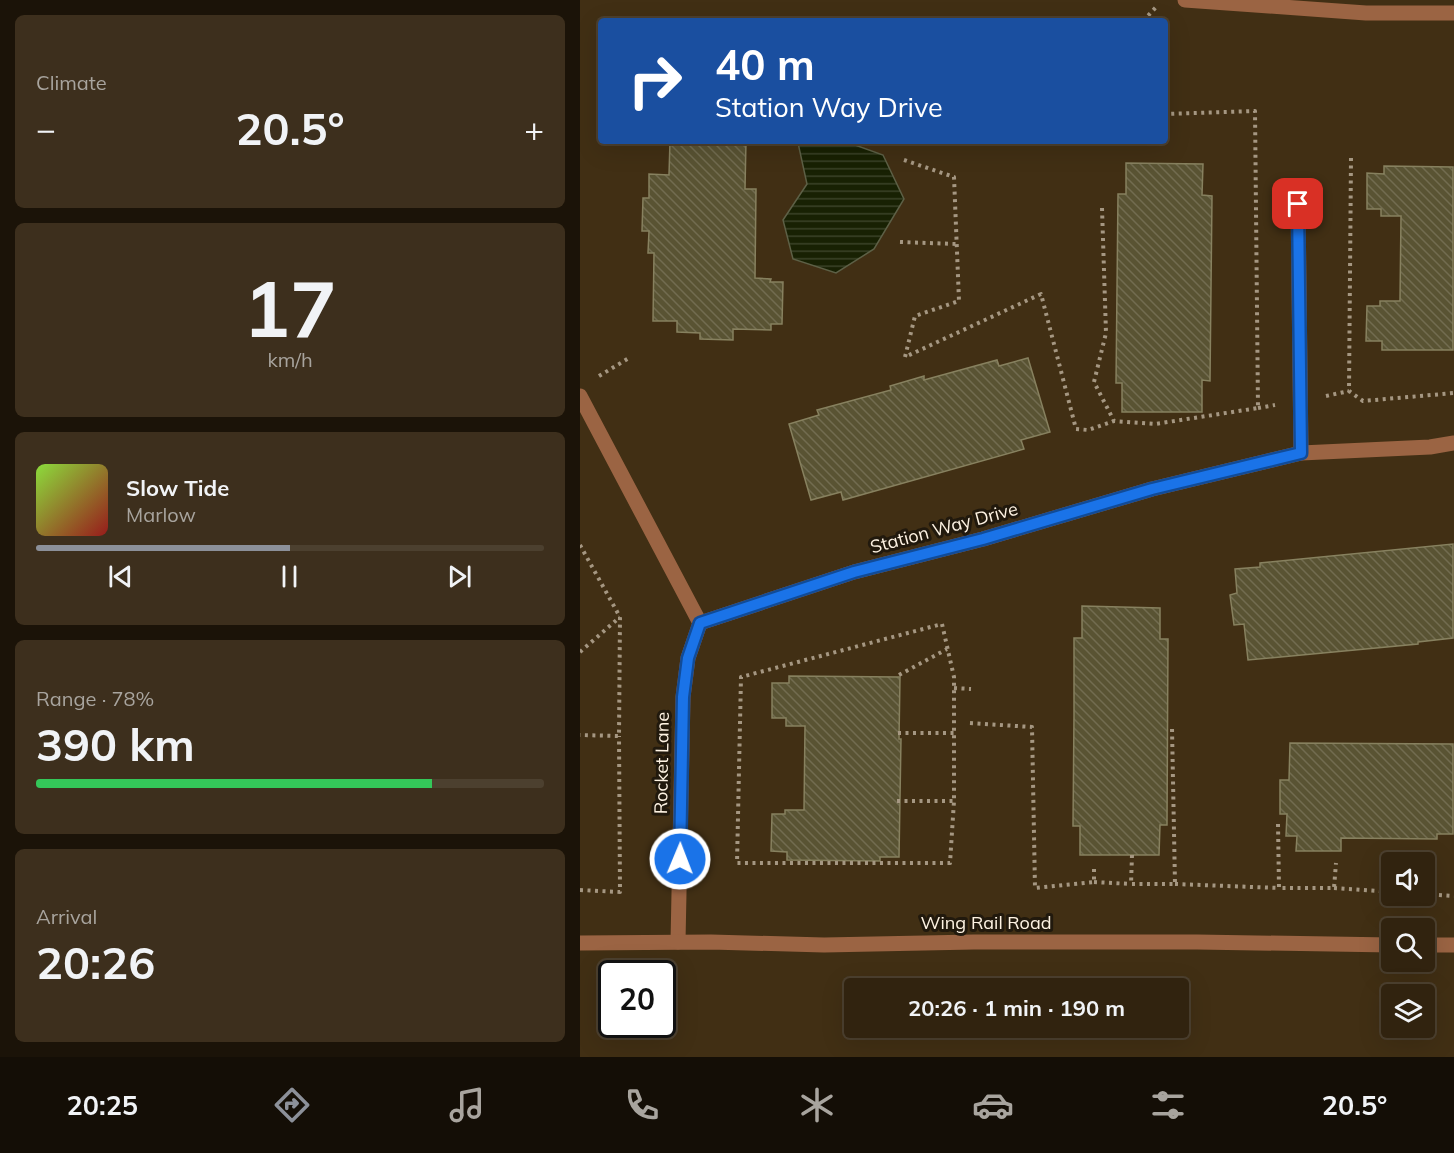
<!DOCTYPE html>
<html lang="en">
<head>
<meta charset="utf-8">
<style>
  body { margin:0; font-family:Mulish,sans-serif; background:#3d2f1d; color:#f1f3f6; height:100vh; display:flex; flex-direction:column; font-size:22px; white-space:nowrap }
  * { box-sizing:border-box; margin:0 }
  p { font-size:20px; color:#a8a49e }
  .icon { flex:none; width:33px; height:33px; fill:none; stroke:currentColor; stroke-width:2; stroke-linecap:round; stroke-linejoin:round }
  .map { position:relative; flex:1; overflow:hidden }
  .side { display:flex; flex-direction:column; gap:15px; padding:15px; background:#1b1308; width:580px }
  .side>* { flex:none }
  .top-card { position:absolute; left:18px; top:18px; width:570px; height:126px; border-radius:6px; box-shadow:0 6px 24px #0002,0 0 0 2px #4c402f; background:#1a4fa0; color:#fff; overflow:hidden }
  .controls { position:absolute; left:801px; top:852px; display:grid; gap:12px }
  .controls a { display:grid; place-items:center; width:54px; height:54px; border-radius:6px; background:#31230f; box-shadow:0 6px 24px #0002,0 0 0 2px #4c402f; font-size:30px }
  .speed { position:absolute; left:18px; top:960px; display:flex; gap:12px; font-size:30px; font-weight:700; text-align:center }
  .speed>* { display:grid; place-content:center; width:78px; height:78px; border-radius:50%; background:#31230f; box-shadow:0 6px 24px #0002,0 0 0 2px #4c402f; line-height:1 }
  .speed .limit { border:3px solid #111; border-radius:9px; background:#fff; color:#111 }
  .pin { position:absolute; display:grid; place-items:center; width:51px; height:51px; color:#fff; margin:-26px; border-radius:12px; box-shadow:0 3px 9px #0006 }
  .me { position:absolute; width:66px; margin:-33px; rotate:1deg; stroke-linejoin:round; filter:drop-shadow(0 0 4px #0008) }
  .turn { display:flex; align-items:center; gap:21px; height:126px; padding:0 18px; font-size:27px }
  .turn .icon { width:78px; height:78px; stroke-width:2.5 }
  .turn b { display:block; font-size:42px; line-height:51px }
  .big { font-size:45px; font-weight:700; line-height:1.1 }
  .side .card { flex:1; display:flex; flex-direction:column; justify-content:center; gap:9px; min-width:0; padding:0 21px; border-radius:9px; background:#3d2f1d }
  .side .dial { align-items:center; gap:0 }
  .dial b { font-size:78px; line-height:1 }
  .song { display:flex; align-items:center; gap:18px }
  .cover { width:72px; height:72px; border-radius:9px; background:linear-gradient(135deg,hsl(90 70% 55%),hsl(0 70% 35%)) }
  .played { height:6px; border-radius:3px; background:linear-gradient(90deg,#8c9099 50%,#4c402f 50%) }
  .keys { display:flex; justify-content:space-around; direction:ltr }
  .heat { display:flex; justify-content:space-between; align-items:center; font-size:33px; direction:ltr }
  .charge { height:9px; border-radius:4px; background:linear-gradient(90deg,#34c759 78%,#4c402f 0) }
  .trip { position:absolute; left:264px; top:978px; width:345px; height:60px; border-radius:6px; background:#31230f; box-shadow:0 6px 24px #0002,0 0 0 2px #4c402f; font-weight:700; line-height:60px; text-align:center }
  .menu { display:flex; height:96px; justify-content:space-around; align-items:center; background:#140e06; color:#a8a49e }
  .menu .icon { width:42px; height:42px }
  .menu .on { color:#8c9099 }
  .menu b { font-size:27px; color:#f1f3f6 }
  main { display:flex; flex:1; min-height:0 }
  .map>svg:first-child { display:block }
  .water { fill:url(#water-rules); stroke:#5d6046; stroke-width:1.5 }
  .building { fill:url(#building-back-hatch); stroke:#87815f; stroke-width:1.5 }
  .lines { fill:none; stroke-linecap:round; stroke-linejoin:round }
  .path { stroke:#a59782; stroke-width:4; stroke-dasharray:3 4.5; stroke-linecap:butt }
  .lane { stroke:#9b6443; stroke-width:15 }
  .route-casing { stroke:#114b97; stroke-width:15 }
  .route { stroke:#1a73e8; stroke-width:10 }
  .labels { text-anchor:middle; stroke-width:6; stroke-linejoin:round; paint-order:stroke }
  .street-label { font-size:18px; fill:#fef3e3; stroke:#21190d }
</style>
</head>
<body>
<main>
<section class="side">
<div class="card"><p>Climate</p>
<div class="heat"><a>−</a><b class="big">20.5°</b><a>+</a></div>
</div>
<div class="card dial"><b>17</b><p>km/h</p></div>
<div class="card">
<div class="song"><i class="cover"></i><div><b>Slow Tide</b><p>Marlow</p></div></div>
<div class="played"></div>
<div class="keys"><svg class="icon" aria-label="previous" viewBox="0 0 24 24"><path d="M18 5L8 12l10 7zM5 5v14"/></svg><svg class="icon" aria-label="pause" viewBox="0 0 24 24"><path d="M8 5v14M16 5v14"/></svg><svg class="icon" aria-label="next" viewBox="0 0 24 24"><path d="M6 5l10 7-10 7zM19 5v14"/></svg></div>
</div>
<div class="card"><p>Range · 78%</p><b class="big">390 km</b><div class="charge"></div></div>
<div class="card"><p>Arrival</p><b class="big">20:26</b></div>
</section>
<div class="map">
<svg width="874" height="1057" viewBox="0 0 874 1057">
  <defs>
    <pattern id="water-rules" width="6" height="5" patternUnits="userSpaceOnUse" patternTransform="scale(1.5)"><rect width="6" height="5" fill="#182103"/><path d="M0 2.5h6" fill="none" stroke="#3b4228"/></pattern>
    <pattern id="building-back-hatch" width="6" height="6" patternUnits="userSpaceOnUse" patternTransform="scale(1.5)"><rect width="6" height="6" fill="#595333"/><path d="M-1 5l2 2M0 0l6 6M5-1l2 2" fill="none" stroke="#726c50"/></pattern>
  </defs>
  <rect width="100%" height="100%" fill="#412f14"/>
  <polygon class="water" points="235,141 264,141 303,155 324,199 294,249 256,273 213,259 203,220 227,184 218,143"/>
  <g class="building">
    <polygon points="90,141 166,141 165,189 176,189 175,278 191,279 190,282 203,282 202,324 191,324 191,330 153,329 153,340 120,339 120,333 97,332 97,321 73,321 74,253 68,253 69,231 62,231 63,198 69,198 69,174 89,175"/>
    <polygon points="546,163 623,164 622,195 632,196 630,381 622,380 622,412 542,412 542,383 536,383 538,194 546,194"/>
    <polygon points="804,166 873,167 873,350 802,350 802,341 786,341 787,306 800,306 800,301 820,301 821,216 801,216 801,209 787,209 787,173 804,174"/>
    <polygon points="448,358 470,432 441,440 444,449 263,500 261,492 231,500 209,424 239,415 237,410 311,390 310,386 344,376 344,380 417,360 419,366"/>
    <polygon points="873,544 873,638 838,642 838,644 668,660 664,624 654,625 650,595 657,593 655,569 680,567 680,563"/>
    <polygon points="502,606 580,608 580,639 588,639 587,825 580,825 579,855 500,855 500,826 493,826 494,715 494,638 502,638"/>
    <polygon points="209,676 320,677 319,739 321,739 319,857 300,857 300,861 207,860 207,852 191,851 192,814 205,814 205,810 224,810 225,726 206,726 206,718 192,718 192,683 209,683"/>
    <polygon points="710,743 873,744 873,834 857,834 857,839 761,838 761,851 716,851 717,836 706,836 707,814 700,814 700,780 709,780"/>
  </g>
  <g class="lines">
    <g class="path">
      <polyline points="563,21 578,5"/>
      <polyline points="771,158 769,391 783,401 874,393"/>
      <polyline points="324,160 374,177 379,301 335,316 325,357 461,294 496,429 508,430 534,421"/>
      <polyline points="522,208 526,333 514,382 534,421 575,424 678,408 675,111 585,114"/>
      <polyline points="320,242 376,244"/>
      <polyline points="19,376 49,358"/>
      <polyline points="746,396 769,391"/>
      <polyline points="678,408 695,405"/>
      <polyline points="0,545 40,617 39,736 0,735"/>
      <polygon points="362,624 374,677 374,801 370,863 157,863 161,677"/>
      <polyline points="0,652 40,617"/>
      <polyline points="319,675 367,649"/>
      <polyline points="374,688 391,689"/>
      <polyline points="390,723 452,727 455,888 514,882 514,865"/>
      <polyline points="318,733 374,733"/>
      <polyline points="317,801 373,801"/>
      <polyline points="698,824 699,888 754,888 756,863"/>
      <polyline points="552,855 551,884 595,884 592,728"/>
      <polyline points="514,882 551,884"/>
      <polyline points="595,884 699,888"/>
      <polyline points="754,888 812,892"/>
      <polyline points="0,890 40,892 39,736"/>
      <polyline points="844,894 874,896"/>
    </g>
    <g class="lane">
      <polyline points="605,0 786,13 874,13"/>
      <polyline points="718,204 721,453"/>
      <polyline points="0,396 120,623"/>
      <polyline points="120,623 274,572 403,539 572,489 721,453 850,447 874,443"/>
      <polyline points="98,942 103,697 108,658 120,623"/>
      <polyline points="0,943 131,942 244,945 394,942 617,942 812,945"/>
      <polyline points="844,945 874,945"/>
    </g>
  </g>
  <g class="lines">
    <defs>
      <polyline id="route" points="100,859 103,697 108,658 120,623 274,572 403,539 572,489 721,453 718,204"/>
    </defs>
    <use href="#route" class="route-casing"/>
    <use href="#route" class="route"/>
  </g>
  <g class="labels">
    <g class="street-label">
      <text transform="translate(364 528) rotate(-15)" y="6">Station Way Drive</text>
      <text transform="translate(82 763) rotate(-89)" y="6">Rocket Lane</text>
      <text x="406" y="929">Wing Rail Road</text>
    </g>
  </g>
</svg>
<div class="controls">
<a><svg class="icon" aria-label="sound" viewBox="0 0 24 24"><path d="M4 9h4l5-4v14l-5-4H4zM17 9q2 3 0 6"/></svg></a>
<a><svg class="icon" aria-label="search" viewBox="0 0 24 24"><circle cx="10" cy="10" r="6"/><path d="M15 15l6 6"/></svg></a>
<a><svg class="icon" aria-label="layers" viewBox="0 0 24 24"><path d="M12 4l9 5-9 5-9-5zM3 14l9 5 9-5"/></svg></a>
</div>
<div class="speed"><div class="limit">20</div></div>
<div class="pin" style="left:718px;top:204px;background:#d93025"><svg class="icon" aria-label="arrive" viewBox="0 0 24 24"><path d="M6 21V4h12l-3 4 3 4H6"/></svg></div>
<svg class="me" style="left:100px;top:859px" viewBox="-20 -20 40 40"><circle r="17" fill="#1a73e8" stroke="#fff" stroke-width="3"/><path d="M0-11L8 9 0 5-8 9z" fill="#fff"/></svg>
<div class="trip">20:26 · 1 min · 190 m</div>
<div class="top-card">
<div class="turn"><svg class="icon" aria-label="right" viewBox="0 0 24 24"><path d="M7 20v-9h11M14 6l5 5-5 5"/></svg><div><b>40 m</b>Station Way Drive</div></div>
</div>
</div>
</main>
<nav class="menu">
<b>20:25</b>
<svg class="icon on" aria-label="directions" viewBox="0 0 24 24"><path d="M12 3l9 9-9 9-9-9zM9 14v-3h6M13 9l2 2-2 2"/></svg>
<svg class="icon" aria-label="music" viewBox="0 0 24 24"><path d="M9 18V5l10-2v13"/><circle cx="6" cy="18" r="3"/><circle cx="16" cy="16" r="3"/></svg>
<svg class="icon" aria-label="phone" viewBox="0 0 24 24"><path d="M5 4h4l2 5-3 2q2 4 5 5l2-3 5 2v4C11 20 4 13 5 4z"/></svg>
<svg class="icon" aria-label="climate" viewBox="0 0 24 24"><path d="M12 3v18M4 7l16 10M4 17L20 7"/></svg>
<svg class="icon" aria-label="car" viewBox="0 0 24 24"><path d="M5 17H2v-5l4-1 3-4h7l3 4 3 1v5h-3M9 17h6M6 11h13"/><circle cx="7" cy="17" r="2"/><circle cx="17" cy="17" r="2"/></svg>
<svg class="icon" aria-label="filters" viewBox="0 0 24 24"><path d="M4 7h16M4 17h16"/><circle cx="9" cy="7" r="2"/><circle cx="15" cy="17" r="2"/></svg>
<b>20.5°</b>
</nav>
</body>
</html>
